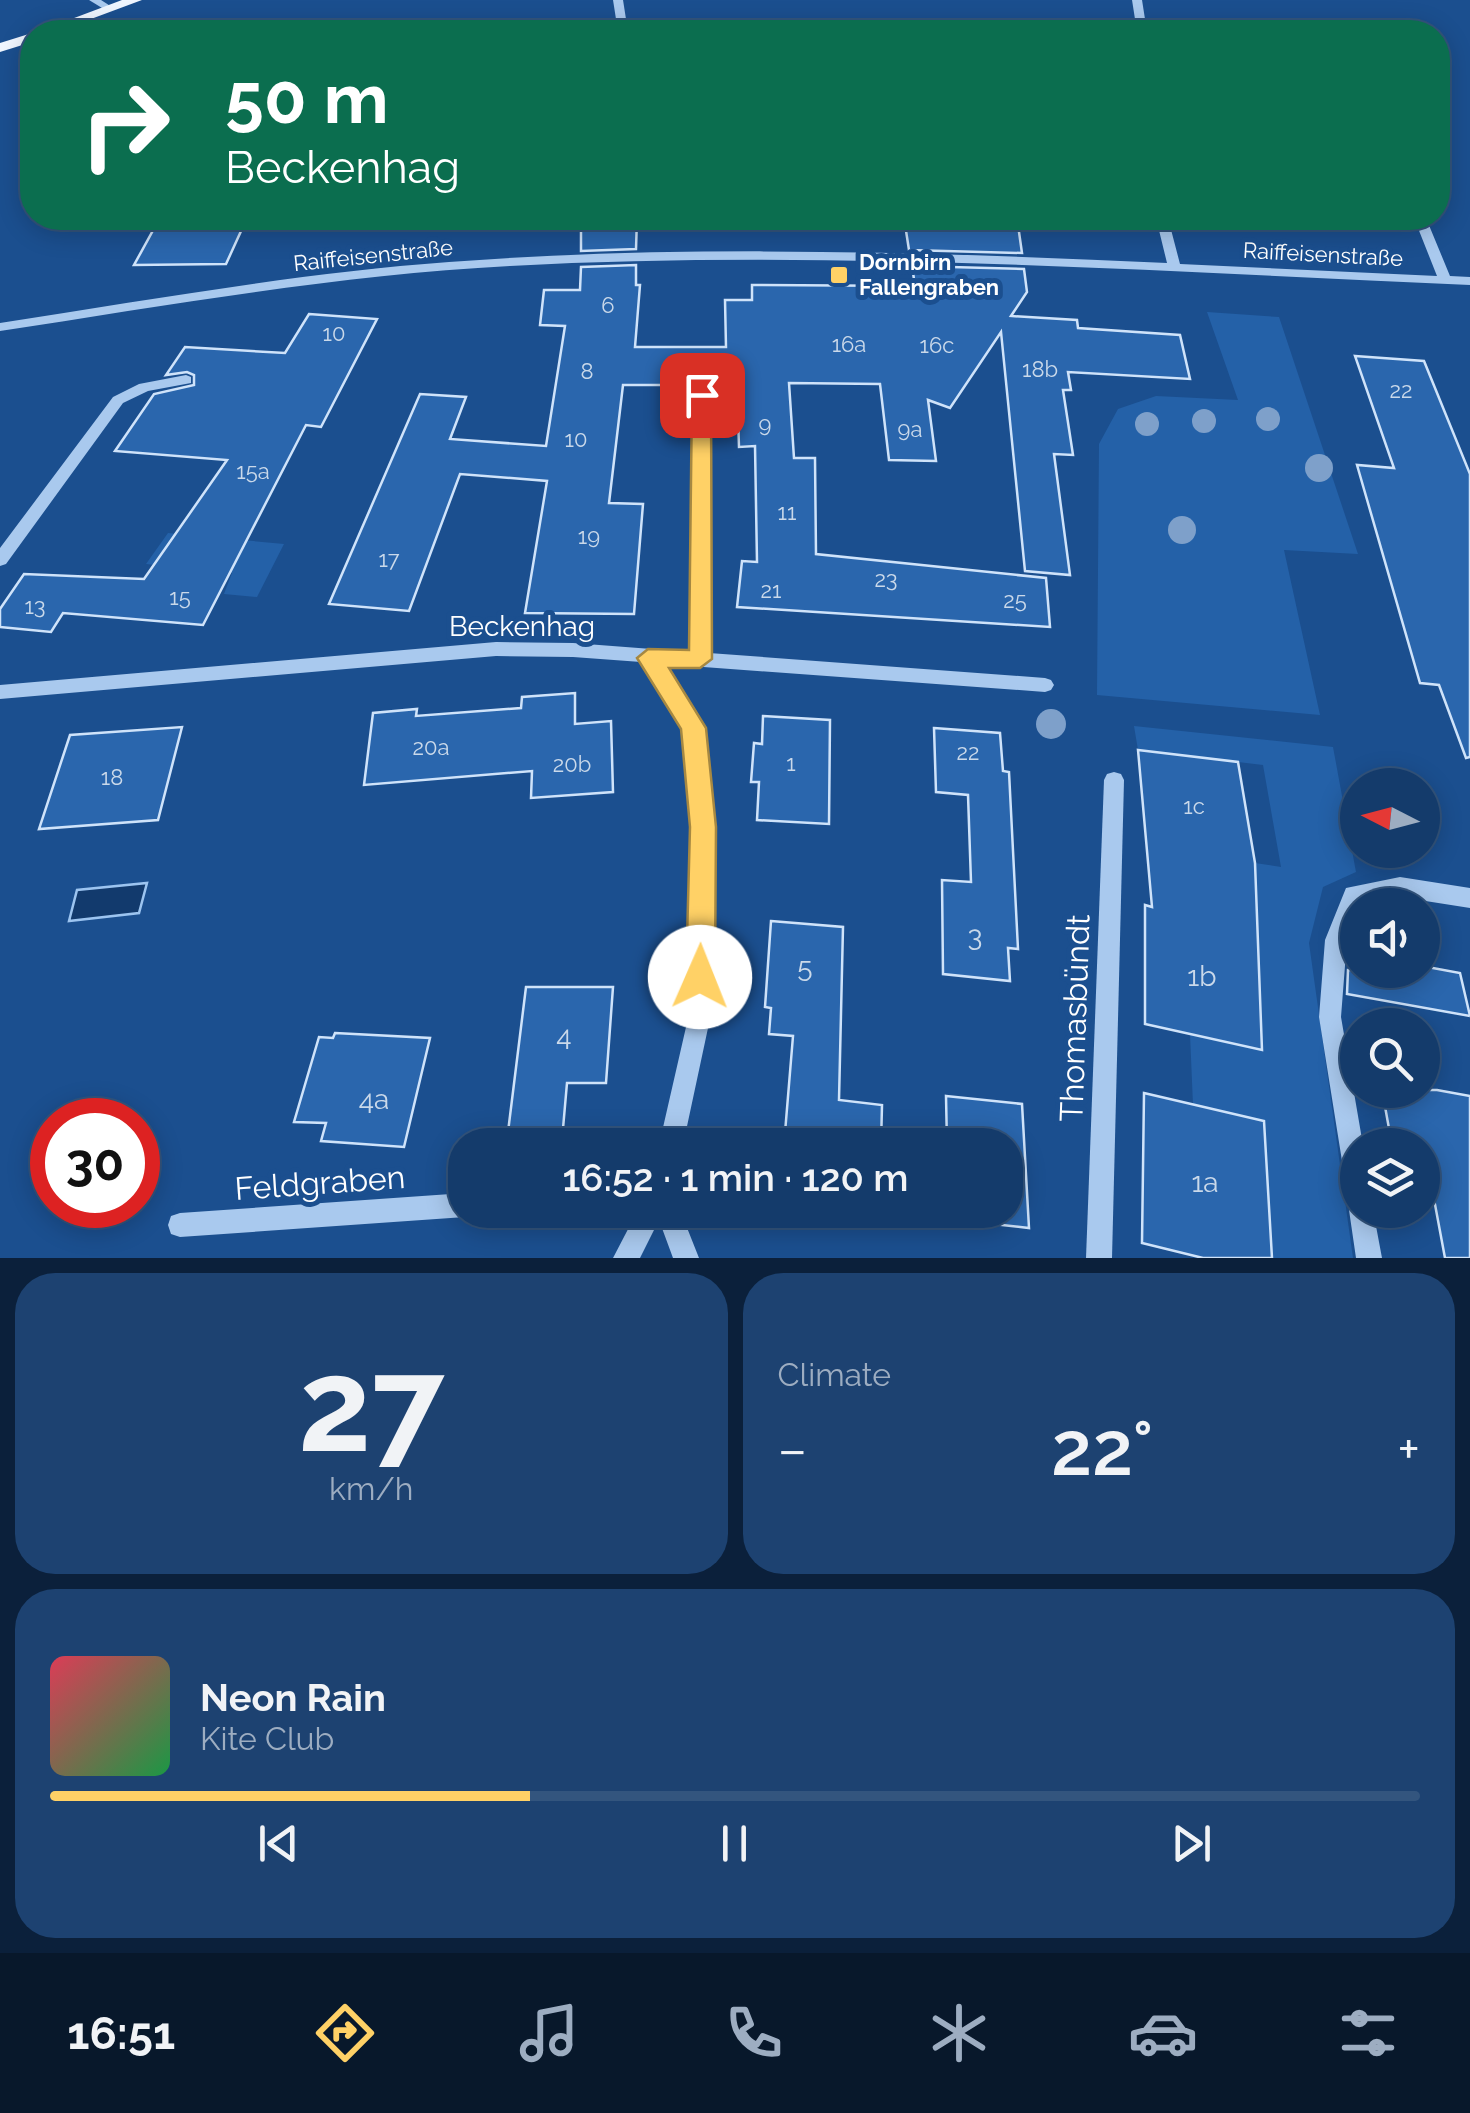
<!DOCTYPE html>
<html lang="en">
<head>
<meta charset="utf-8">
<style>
  body { margin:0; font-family:Raleway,sans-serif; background:#1d4271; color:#f1f3f6; height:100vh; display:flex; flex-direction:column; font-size:38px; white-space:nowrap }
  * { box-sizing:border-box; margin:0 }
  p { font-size:32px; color:#9dadc1 }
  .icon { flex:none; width:55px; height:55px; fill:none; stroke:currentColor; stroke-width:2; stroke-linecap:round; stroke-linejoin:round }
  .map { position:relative; height:1258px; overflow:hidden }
  .panel { display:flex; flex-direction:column; gap:15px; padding:15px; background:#0b203b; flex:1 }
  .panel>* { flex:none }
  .top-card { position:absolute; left:20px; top:20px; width:1430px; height:210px; border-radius:40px; box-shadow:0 5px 25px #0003,0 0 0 2px #33557e; background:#0b6e4f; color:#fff; overflow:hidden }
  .needle { width:65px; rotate:276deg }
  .controls { position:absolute; left:1340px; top:768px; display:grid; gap:20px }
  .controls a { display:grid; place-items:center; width:100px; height:100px; border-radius:50%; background:#143b6b; box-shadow:0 5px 25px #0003,0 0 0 2px #33557e; font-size:50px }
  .speed { position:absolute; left:30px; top:1098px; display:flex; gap:20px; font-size:50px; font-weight:700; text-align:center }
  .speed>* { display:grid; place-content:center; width:130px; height:130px; border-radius:50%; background:#143b6b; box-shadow:0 5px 25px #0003,0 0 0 2px #33557e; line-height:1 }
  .speed .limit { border:15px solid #d22; background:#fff; color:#111 }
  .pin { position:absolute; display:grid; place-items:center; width:85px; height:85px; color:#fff; margin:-42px; border-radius:20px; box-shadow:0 5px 15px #0006 }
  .me { position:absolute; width:110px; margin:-55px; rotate:1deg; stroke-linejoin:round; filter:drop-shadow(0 0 8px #0008) }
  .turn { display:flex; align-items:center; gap:35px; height:210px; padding:0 40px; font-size:45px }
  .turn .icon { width:130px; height:130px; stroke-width:2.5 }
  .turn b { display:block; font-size:70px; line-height:85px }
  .big { font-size:75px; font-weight:600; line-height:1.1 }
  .panel .widget { flex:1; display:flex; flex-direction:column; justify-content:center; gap:15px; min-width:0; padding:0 35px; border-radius:40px; background:#1d4271 }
  .panel .dial { align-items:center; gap:0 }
  .dial b { font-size:130px; line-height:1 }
  .song { display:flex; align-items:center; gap:30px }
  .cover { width:120px; height:120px; border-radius:15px; background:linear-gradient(135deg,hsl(350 70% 55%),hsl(140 70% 35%)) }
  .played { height:10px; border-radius:5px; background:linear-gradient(90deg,#ffd166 35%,#33557e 35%) }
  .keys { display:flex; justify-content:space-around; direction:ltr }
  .heat { display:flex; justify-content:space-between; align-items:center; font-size:55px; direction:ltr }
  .panel .tiles { flex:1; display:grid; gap:15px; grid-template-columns:1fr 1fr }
  .widget:last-child { grid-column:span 2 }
  .trip { position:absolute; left:448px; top:1128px; width:575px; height:100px; border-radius:40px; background:#143b6b; box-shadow:0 5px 25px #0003,0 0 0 2px #33557e; font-weight:600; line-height:100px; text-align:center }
  .tab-bar { display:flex; height:160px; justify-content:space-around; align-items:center; background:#08182b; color:#9dadc1 }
  .tab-bar .icon { width:70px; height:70px }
  .tab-bar .current { color:#ffd166 }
  .tab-bar b { font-size:45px; color:#f1f3f6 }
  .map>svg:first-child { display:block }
  .green { fill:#2461a8 }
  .water { fill:#123a6d; stroke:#9cc4f0; stroke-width:2.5 }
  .building { fill:#2a66ad; stroke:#cfe3fa; stroke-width:2.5 }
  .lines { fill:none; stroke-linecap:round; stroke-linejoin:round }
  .minor { fill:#a9c9ee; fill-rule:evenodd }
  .major { fill:#f0f6ff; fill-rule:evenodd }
  .tree { fill:#7ea0ca }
  .route { fill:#ffd166; stroke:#a68842; stroke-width:2.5 }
  .poi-dot { fill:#ffd166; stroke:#1b4f8f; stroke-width:4 }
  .labels { text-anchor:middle; stroke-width:10; stroke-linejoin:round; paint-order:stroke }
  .far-street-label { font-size:22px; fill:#fff; stroke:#1b4f8f }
  .far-poi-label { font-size:22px; font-weight:bold; fill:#fff; stroke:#1b4f8f; text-anchor:start }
  .number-label { font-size:22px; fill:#cad9ea }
  .street-label { font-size:28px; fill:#fff; stroke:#1b4f8f }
  .near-number-label { font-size:28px; fill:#cad9ea }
  .near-street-label { font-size:32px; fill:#fff; stroke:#1b4f8f }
</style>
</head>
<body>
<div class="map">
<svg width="1470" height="1258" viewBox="0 0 1470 1258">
  <rect width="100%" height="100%" fill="#1b4f8f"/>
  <g class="green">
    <polygon points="1207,312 1279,317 1358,554 1284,550 1320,715 1097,695 1099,444 1118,409 1156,396 1238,400"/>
    <polygon points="168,533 284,544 257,597 224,594 232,573 146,564"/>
    <polygon points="1134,726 1333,747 1356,872 1323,887 1309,943 1353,1258 1272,1258 1193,1105 1190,1034 1262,1049 1255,863 1281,867 1263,765 1138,750"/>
  </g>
  <polygon class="water" points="147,883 139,913 69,921 77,890"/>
  <g class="building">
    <polygon points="177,218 247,218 226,264 134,265 156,225 173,225"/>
    <polygon points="581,218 637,218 636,249 581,251"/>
    <polygon points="904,218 1017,218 1022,253 909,250"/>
    <polygon points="636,265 636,285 640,285 635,347 726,347 725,300 752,300 752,285 915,286 912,266 1024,269 1027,292 1011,316 1077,320 1078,328 1180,335 1190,379 1068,372 1071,390 1063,390 1073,455 1054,454 1070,575 1025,571 1001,332 950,408 928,400 936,461 889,460 880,384 789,383 794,458 815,458 816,554 1046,578 1050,627 737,607 742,561 757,562 755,446 739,447 737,385 623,385 609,503 643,504 634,614 525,613 547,481 460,474 409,611 329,604 420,394 466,397 450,439 546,446 565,326 540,325 544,290 580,290 581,267"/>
    <polygon points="309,314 377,319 321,427 306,425 203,625 63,613 51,632 0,627 0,609 24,574 144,579 227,460 115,451 154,394 194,385 194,375 187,372 166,375 185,347 285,353"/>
    <polygon points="1355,356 1424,361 1470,474 1470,757 1466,758 1439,685 1420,683 1357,465 1394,468"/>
    <polygon points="575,693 575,724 611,721 613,792 531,798 532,771 364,785 373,713 417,709 416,716 521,708 522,697"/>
    <polygon points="763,716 830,720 829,824 757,820 759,782 751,782 754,743 762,744"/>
    <polygon points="182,727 158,820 39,829 70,735"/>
    <polygon points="934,728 1000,733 1003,771 1009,772 1018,949 1008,948 1010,981 943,974 942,880 971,882 968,795 936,792"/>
    <polygon points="1138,750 1238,762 1255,863 1262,1050 1145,1024 1145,905 1152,907"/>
    <polygon points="771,921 843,927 839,1100 882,1105 881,1145 784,1145 793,1036 769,1034 771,1008 765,1007"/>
    <polygon points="1422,966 1460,973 1470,1016 1347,994 1348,970 1422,970"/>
    <polygon points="526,987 613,987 606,1083 567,1083 562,1140 507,1140"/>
    <polygon points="335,1033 430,1038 404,1147 321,1141 326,1123 294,1122 319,1037 333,1038"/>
    <polygon points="1382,1090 1437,1090 1470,1096 1470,1258 1445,1258 1434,1199 1422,1197 1422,1145 1392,1145"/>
    <polygon points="1144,1093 1264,1121 1272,1258 1203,1258 1142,1243"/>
    <polygon points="946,1096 1022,1104 1029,1228 948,1219 947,1210 1005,1210 1005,1145 947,1145"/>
  </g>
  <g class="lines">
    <g class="minor">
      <polygon points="89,0 101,0 115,9 107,11"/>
      <polygon points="613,0 623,0 628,32 618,32"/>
      <polygon points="1132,0 1142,0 1147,32 1137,32"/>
      <path d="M1156 218H1168L1180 264 1437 276 1414 218H1426L1450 276 1470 277V285C1150 271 830 249 510 266 339 275 169 305 0 331V323C149 300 299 273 449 262 688 244 928 252 1167 263Z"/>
      <polygon points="186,375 191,377 191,383 148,391 123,403 6,564 0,566 0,548 113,397 139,384"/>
      <polygon points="702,390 709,395 709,653 1045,678 1051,680 1054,685 1051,690 1045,692 663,664 677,681 703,728 713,827 711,1014 683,1145 659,1145 689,1014 693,827 685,729 665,691 641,662 573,657 496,656 0,699 0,685 496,642 573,643 691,652 695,395"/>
      <polygon points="1114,772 1121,774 1124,780 1112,1258 1086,1258 1104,780 1107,774"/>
      <polygon points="1400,877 1470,888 1470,908 1400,897 1358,905 1347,940 1341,1017 1363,1145 1358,1145 1358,1198 1349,1195 1346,1186 1319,1017 1325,940 1346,888"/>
      <polygon points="465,1193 465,1210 475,1210 465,1217 180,1237 171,1234 168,1225 171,1216 180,1213"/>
      <polygon points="1358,1199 1358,1210 1373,1210 1382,1258 1356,1258 1349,1210 1352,1201"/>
      <polygon points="638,1210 680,1210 699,1258 673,1258 659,1220 640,1258 613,1258"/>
    </g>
    <g class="major">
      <polygon points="122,0 142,0 56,32 37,32"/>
      <polygon points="32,33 32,42 0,52 0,43"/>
    </g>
  </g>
  <g class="tree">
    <circle cx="1268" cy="419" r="12"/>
    <circle cx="1204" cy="421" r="12"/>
    <circle cx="1147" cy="424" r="12"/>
    <circle cx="1319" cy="468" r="14"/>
    <circle cx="1182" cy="530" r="14"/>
    <circle cx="1051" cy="724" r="15"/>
  </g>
  <polygon class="route" points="702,389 711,395 712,659 700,668 669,668 706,728 716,827 715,977 711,987 700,991 690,987 686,977 690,827 681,729 637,658 648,649 689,650 692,395"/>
  <rect class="poi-dot" x="829" y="265" width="20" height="20" rx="5"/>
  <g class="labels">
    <g class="far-street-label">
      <text transform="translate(1323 254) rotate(3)" y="8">Raiffeisenstraße</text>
      <text transform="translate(373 255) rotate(-6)" y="8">Raiffeisenstraße</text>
    </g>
    <g class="far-poi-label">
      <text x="859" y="270">Dornbirn<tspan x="859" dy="25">Fallengraben</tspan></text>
    </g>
    <g class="number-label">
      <text x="608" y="313">6</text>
      <text x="334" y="341">10</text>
      <text x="849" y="352">16a</text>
      <text x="937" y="353">16c</text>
      <text x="1040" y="377">18b</text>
      <text x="587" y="379">8</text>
      <text x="1401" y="398">22</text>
      <text x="765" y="432">9</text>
      <text x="910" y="437">9a</text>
      <text x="576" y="447">10</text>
      <text x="253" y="479">15a</text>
      <text x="787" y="520">11</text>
      <text x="589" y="544">19</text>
      <text x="389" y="567">17</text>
      <text x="886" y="587">23</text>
      <text x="771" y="598">21</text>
      <text x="180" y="605">15</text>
      <text x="1015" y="608">25</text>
      <text x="35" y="614">13</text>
      <text x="431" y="755">20a</text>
      <text x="968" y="760">22</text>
      <text x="791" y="771">1</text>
      <text x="572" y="772">20b</text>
      <text x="112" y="785">18</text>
      <text x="1194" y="814">1c</text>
    </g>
    <g class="street-label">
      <text x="522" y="636">Beckenhag</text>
    </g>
    <g class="near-number-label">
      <text x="975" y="946">3</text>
      <text x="805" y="977">5</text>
      <text x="1202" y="986">1b</text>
      <text x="564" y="1045">4</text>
      <text x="374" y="1109">4a</text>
      <text x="1205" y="1192">1a</text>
    </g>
    <g class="near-street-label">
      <text transform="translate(1075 1018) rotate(-88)" y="11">Thomasbündt</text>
      <text transform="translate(320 1183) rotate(-4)" y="11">Feldgraben</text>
    </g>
  </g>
</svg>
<div class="controls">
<a><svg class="needle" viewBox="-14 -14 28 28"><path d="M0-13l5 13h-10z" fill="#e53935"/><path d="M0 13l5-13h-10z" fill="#9dadc1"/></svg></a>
<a><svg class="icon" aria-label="sound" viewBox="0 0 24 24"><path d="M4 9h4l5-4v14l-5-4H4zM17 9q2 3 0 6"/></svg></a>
<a><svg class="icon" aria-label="search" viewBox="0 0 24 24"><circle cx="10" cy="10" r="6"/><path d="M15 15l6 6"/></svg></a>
<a><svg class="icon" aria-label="layers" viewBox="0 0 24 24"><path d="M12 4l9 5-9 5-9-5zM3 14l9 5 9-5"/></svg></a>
</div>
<div class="speed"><div class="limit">30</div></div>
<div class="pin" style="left:702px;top:395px;background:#d93025"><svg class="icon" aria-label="arrive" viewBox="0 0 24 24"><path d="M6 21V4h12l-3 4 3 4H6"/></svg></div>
<svg class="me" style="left:700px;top:977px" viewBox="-20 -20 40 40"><circle r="19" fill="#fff"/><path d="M0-13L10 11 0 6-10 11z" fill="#ffd166"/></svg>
<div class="trip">16:52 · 1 min · 120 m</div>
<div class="top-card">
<div class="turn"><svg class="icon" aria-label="right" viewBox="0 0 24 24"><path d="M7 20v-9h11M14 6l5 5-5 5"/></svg><div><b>50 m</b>Beckenhag</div></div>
</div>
</div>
<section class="panel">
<div class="tiles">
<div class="widget dial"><b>27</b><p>km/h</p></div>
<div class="widget"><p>Climate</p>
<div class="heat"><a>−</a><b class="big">22°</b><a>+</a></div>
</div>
<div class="widget">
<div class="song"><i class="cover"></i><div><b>Neon Rain</b><p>Kite Club</p></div></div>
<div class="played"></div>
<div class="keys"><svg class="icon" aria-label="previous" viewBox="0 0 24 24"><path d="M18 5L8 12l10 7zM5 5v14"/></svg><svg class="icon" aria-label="pause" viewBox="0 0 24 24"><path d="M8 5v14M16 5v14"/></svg><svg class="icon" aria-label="next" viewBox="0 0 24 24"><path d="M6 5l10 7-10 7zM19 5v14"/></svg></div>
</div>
</div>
</section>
<nav class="tab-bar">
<b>16:51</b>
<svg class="icon current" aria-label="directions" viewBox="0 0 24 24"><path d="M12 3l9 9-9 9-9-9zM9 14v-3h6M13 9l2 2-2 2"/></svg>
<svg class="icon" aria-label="music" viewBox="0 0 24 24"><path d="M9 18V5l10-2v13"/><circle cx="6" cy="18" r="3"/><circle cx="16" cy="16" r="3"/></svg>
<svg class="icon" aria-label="phone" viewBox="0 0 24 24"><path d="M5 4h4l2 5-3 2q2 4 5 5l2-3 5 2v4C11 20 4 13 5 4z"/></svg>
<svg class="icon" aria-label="climate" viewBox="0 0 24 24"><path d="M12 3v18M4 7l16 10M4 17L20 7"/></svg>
<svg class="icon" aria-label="car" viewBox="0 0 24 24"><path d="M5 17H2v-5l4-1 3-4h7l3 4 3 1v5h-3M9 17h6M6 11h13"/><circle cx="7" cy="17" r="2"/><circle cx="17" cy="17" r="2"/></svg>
<svg class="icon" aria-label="filters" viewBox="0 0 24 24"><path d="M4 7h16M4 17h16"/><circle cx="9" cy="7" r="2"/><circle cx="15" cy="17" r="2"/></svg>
</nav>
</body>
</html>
